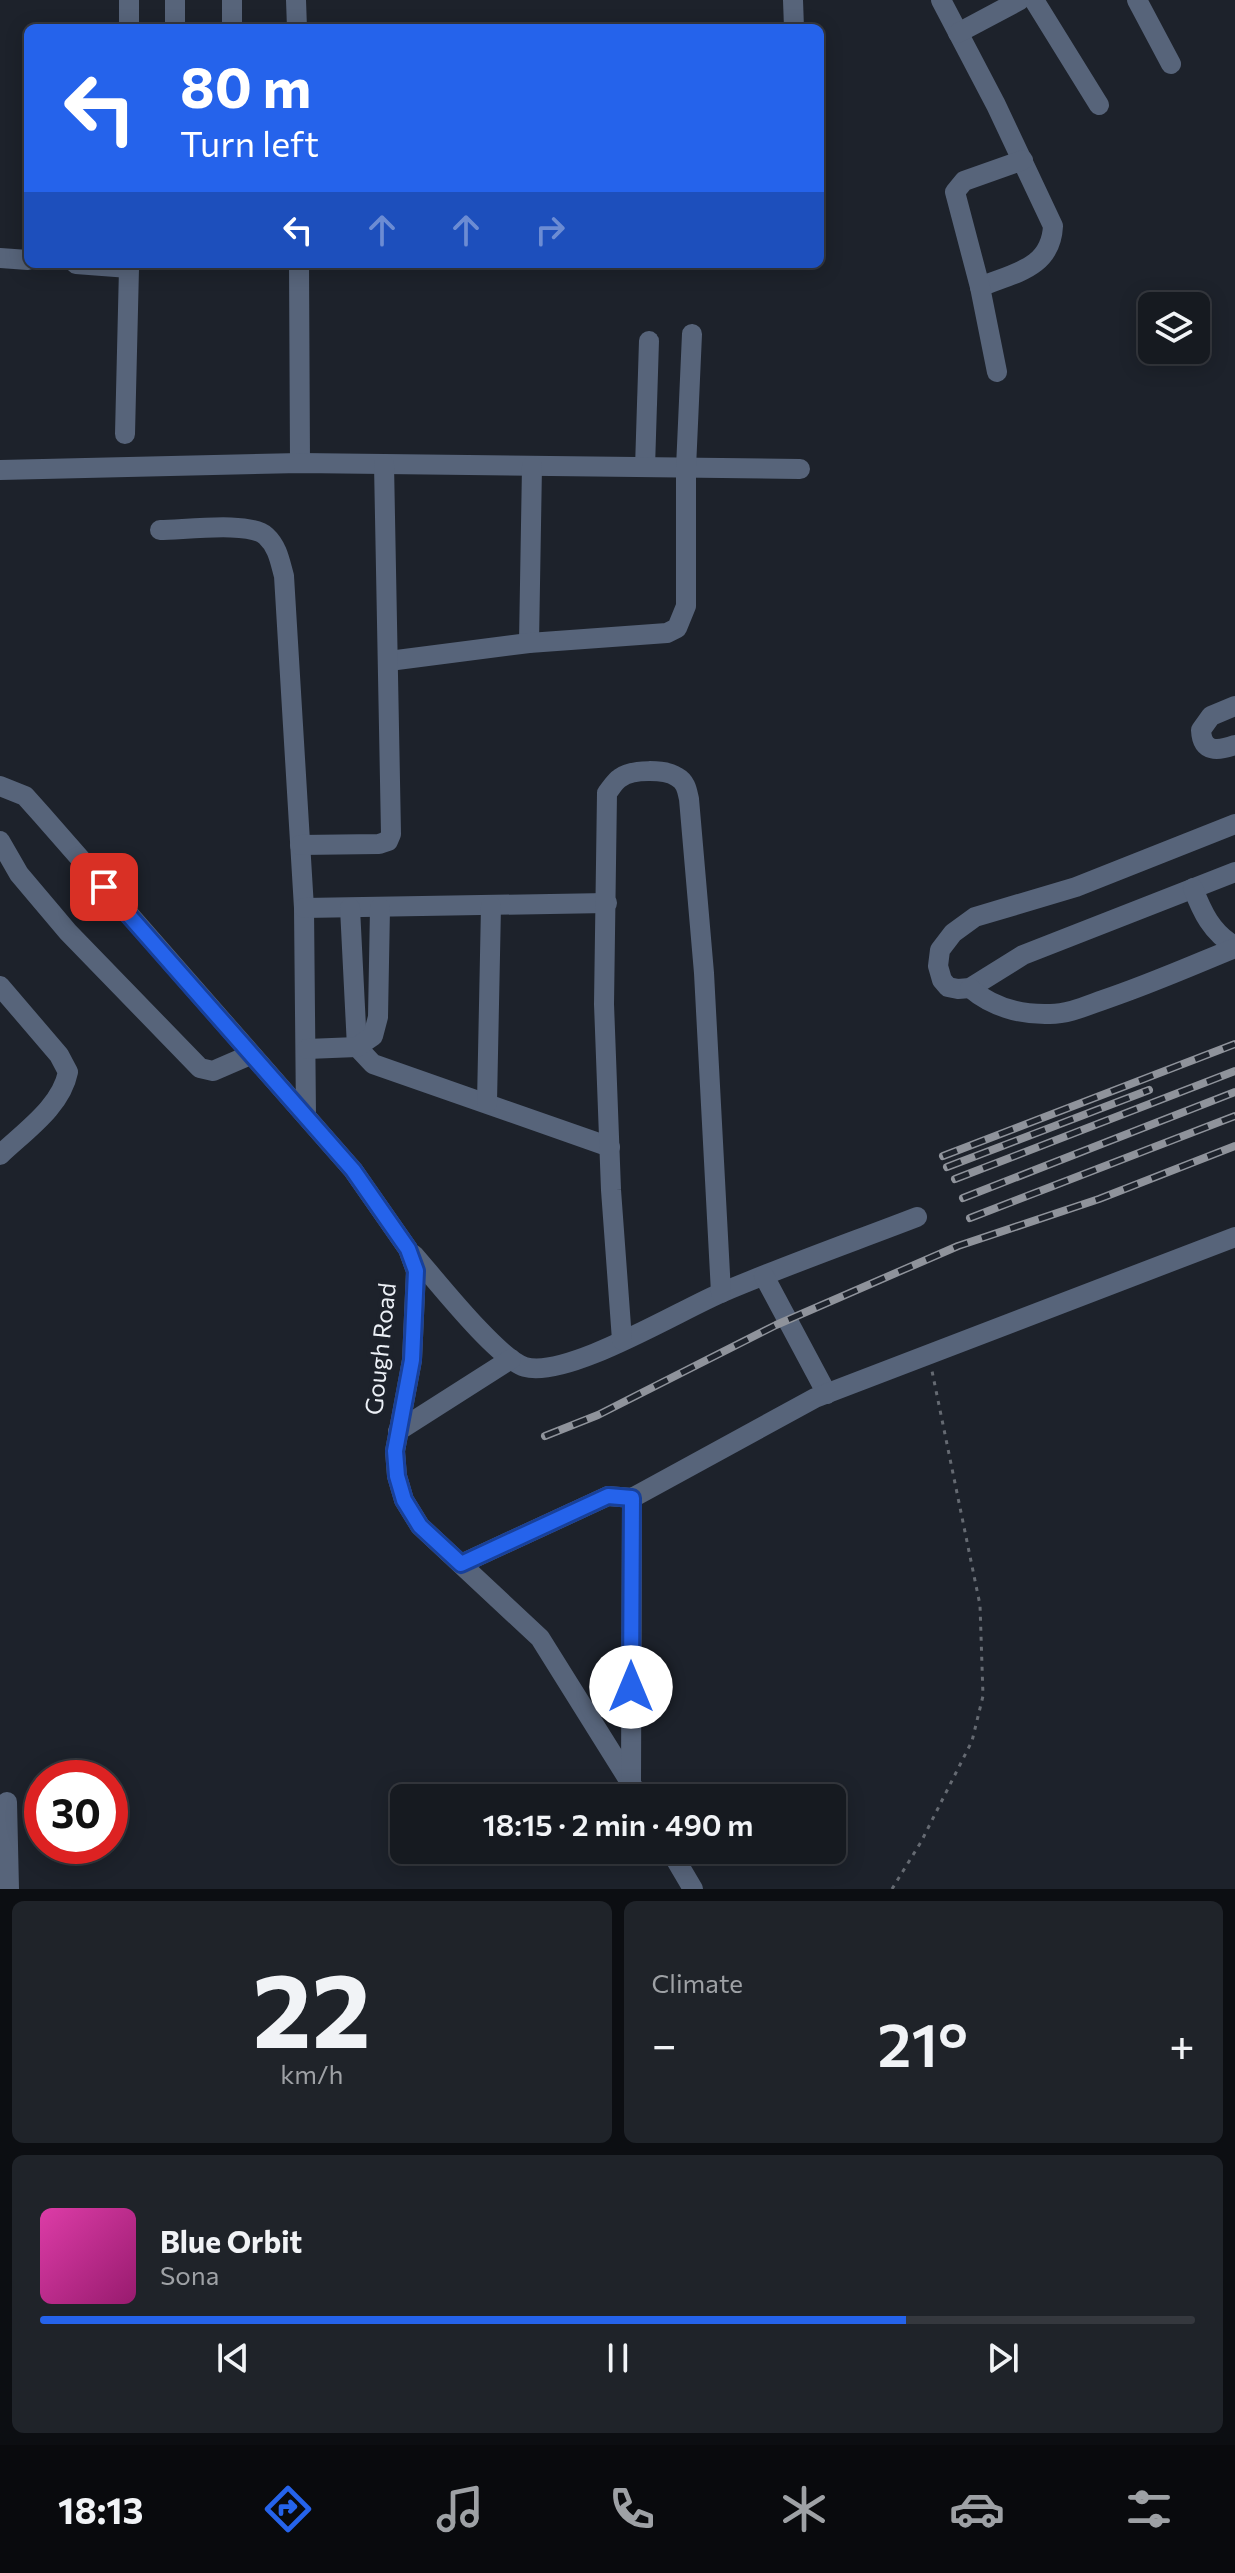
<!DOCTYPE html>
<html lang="en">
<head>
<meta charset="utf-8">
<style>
  body { margin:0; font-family:Commissioner,sans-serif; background:#1f2329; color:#f1f3f6; height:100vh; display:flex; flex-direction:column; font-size:30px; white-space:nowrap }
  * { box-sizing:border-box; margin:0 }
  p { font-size:26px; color:#9ea1a5 }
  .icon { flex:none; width:44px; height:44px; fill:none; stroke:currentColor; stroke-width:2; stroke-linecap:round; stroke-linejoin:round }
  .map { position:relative; height:1889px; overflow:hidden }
  .side { display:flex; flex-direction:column; gap:12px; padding:12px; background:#0c0e12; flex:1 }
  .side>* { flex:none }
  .hud { position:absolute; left:24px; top:24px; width:800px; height:244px; border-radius:12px; box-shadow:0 4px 20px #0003,0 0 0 2px #35383e; background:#2563eb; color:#fff; overflow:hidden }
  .buttons { position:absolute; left:1138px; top:292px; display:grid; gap:16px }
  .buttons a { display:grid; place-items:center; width:72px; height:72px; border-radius:12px; background:#161a20; box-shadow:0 4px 20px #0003,0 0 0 2px #35383e; font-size:40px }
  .speed { position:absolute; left:24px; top:1760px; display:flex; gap:16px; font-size:40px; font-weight:700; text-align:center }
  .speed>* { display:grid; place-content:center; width:104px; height:104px; border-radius:50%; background:#161a20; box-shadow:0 4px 20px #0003,0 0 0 2px #35383e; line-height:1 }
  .speed .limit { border:12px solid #d22; background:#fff; color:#111 }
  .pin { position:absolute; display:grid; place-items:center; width:68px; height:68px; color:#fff; margin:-34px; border-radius:16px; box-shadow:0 4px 12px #0006 }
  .me { position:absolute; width:88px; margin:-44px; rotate:0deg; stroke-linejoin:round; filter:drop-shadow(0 0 6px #0008) }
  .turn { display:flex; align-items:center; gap:28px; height:168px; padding:0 24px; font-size:36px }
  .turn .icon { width:104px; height:104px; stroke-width:2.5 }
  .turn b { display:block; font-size:56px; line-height:68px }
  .lanes { display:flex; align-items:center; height:76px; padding:0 24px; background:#0003; justify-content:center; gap:40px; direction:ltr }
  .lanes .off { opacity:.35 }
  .big { font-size:60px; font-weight:600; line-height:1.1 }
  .side .widget { flex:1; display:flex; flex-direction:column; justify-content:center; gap:12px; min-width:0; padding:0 28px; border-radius:12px; background:#1f2329 }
  .side .dial { align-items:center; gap:0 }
  .dial b { font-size:104px; line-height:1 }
  .song { display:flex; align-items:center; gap:24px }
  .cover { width:96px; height:96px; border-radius:12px; background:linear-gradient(135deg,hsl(320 70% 55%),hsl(320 70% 35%)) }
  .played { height:8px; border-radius:4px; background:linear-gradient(90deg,#2563eb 75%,#35383e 75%) }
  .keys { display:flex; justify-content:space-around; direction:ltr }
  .heat { display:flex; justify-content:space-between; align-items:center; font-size:44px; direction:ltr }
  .side .tiles { flex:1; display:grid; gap:12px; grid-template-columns:1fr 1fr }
  .widget:last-child { grid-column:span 2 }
  .trip { position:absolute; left:390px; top:1784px; width:456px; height:80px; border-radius:12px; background:#161a20; box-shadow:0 4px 20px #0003,0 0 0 2px #35383e; font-weight:600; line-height:80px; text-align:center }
  .menu { display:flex; height:128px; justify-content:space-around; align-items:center; background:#090a0d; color:#9ea1a5 }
  .menu .icon { width:56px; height:56px }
  .menu .selected { color:#2563eb }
  .menu b { font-size:36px; color:#f1f3f6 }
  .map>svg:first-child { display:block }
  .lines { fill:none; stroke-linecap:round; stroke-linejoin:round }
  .path { stroke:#656a72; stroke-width:3; stroke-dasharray:4 6; stroke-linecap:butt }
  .minor { stroke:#57647a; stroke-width:20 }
  .rail-casing { stroke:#8f939b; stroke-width:8 }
  .rail { stroke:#1d222b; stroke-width:5; stroke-dasharray:15; stroke-linecap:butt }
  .route-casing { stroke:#184099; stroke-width:20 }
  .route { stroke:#2563eb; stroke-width:14 }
  .labels { text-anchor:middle; stroke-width:8; stroke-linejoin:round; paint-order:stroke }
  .street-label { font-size:24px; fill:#ecf0f6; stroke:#1d222b }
</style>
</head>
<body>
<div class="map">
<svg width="1235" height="1889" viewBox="0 0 1235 1889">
  <rect width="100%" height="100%" fill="#1d222b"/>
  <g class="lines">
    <polyline class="path" points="892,1889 921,1842 972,1741 983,1696 980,1605 932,1371"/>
    <g class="minor">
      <polyline points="129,0 129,28"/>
      <polyline points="232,0 232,28"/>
      <polyline points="296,0 297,28"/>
      <polyline points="793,0 794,28"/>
      <path d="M941 0 996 105 1053 226C1051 269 1013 273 980 287"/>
      <polyline points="1034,0 1099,105"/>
      <polyline points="1137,0 1171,64"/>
      <polyline points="175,28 175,0"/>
      <polyline points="958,33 1020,0"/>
      <polyline points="0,258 28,260"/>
      <polyline points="76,264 129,268 129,264"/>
      <polyline points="299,264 300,463"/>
      <polyline points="997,372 980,287 955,192 964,181 1023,160"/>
      <polyline points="125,434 129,268"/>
      <polyline points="645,467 649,341"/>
      <polyline points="0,470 300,463 800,469"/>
      <path d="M160 530C184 530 250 521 266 536 278 547 280 562 284 576L304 908 306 1116"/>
      <polyline points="529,643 532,466"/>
      <polyline points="389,661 529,643 667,633 677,628 686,606 686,468 692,334"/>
      <path d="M1235 706 1211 716 1201 730C1202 753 1218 751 1235 745"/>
      <polyline points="0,786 25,796 42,815 353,1170 408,1249 416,1271 412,1360 395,1451 397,1476 404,1500 420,1526 540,1638 640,1798"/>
      <polyline points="1235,824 1076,887 975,917 953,933 940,950 938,966 942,980 948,987 958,989 970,988 1023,955 1235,872"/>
      <polyline points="0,841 19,874 68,932 200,1068 213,1071 250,1055"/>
      <polyline points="300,845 379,844 388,841 391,834 384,464"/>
      <path d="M1193 888C1202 912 1212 933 1235 946"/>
      <polyline points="304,908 607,903"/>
      <polyline points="350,908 357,1047 373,1064 610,1147"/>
      <path d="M0 986 59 1055 68 1072C61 1107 25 1131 0 1155"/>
      <path d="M970 988C992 1007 1021 1015 1050 1014 1068 1014 1086 1006 1103 1000 1148 985 1191 966 1235 948"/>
      <polyline points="307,1049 357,1047 373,1036 378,1017 380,908"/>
      <polyline points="487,1103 491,906"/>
      <path d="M414 1255C435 1279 498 1359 525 1367 567 1379 680 1310 723 1292 787 1265 852 1242 917 1217"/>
      <polyline points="764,1276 827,1394"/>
      <path d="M622 1340 611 1190 604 1004 607 793C611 788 615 781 620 778 632 769 665 769 677 777 686 782 687 790 689 799L704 973 721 1293"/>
      <polyline points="398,1431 511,1359"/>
      <polyline points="461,1564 608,1496 632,1498 815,1398 1235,1237"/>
      <polyline points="631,1781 632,1498"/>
      <polyline points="7,1802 9,1889"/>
      <polyline points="670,1850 693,1889"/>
    </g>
    <defs>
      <g id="rail">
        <polyline points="943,1156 1235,1044"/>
        <polyline points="947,1167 1149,1090"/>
        <polyline points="955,1179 1235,1071"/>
        <polyline points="963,1198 1235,1092"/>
        <polyline points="970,1218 1235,1116"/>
        <polyline points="545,1436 598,1415 776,1325 958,1246 1099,1199 1235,1146"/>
      </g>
    </defs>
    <use href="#rail" class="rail-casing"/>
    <use href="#rail" class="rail"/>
  </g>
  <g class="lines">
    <defs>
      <polyline id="route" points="104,887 353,1170 408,1249 416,1271 412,1360 395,1451 397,1476 404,1500 420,1526 461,1564 608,1496 632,1498 631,1687"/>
    </defs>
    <use href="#route" class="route-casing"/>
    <use href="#route" class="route"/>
  </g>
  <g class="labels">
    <g class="street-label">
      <text transform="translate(381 1349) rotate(-84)" y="8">Gough Road</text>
    </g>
  </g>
</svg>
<div class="buttons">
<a><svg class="icon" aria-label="layers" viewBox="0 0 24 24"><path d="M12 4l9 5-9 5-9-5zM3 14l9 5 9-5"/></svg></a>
</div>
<div class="speed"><div class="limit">30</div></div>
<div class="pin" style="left:104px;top:887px;background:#d93025"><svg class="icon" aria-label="arrive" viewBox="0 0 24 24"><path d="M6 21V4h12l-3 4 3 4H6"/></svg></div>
<svg class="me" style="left:631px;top:1687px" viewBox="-20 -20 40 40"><circle r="19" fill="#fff"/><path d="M0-13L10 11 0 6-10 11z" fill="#2563eb"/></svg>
<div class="trip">18:15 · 2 min · 490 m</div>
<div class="hud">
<div class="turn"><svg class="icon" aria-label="left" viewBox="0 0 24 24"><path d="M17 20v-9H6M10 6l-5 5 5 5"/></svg><div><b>80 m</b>Turn left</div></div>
<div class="lanes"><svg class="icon" aria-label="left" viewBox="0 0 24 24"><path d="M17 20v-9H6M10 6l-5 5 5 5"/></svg><svg class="icon off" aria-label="ahead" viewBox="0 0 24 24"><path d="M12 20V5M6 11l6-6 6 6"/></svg><svg class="icon off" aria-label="ahead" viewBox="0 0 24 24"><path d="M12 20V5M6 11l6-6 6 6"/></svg><svg class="icon off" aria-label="right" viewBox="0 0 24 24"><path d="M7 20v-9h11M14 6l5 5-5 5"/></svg></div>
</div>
</div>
<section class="side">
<div class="tiles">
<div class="widget dial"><b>22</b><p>km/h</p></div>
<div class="widget"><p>Climate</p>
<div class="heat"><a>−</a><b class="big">21°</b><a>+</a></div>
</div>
<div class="widget">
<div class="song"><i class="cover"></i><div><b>Blue Orbit</b><p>Sona</p></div></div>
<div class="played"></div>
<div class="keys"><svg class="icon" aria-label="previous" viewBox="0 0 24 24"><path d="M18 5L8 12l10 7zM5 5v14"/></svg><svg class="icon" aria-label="pause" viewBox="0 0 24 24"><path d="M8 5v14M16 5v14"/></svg><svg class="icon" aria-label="next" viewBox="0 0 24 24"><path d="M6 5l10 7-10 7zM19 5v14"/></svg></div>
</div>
</div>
</section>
<nav class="menu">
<b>18:13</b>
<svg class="icon selected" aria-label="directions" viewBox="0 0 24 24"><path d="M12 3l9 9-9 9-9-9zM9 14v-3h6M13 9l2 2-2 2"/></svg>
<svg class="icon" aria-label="music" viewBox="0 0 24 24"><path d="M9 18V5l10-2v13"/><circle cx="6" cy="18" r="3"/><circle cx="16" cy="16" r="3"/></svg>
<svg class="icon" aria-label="phone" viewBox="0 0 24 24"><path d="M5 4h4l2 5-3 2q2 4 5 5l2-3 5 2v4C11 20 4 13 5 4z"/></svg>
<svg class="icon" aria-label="climate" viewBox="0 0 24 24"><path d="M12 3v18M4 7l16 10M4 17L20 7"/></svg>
<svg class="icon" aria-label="car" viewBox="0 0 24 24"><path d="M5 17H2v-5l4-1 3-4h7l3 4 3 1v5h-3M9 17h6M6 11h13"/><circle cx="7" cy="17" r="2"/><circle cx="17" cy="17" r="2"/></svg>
<svg class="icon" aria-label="filters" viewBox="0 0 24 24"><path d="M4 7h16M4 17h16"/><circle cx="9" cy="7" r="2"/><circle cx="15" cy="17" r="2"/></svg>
</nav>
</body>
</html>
